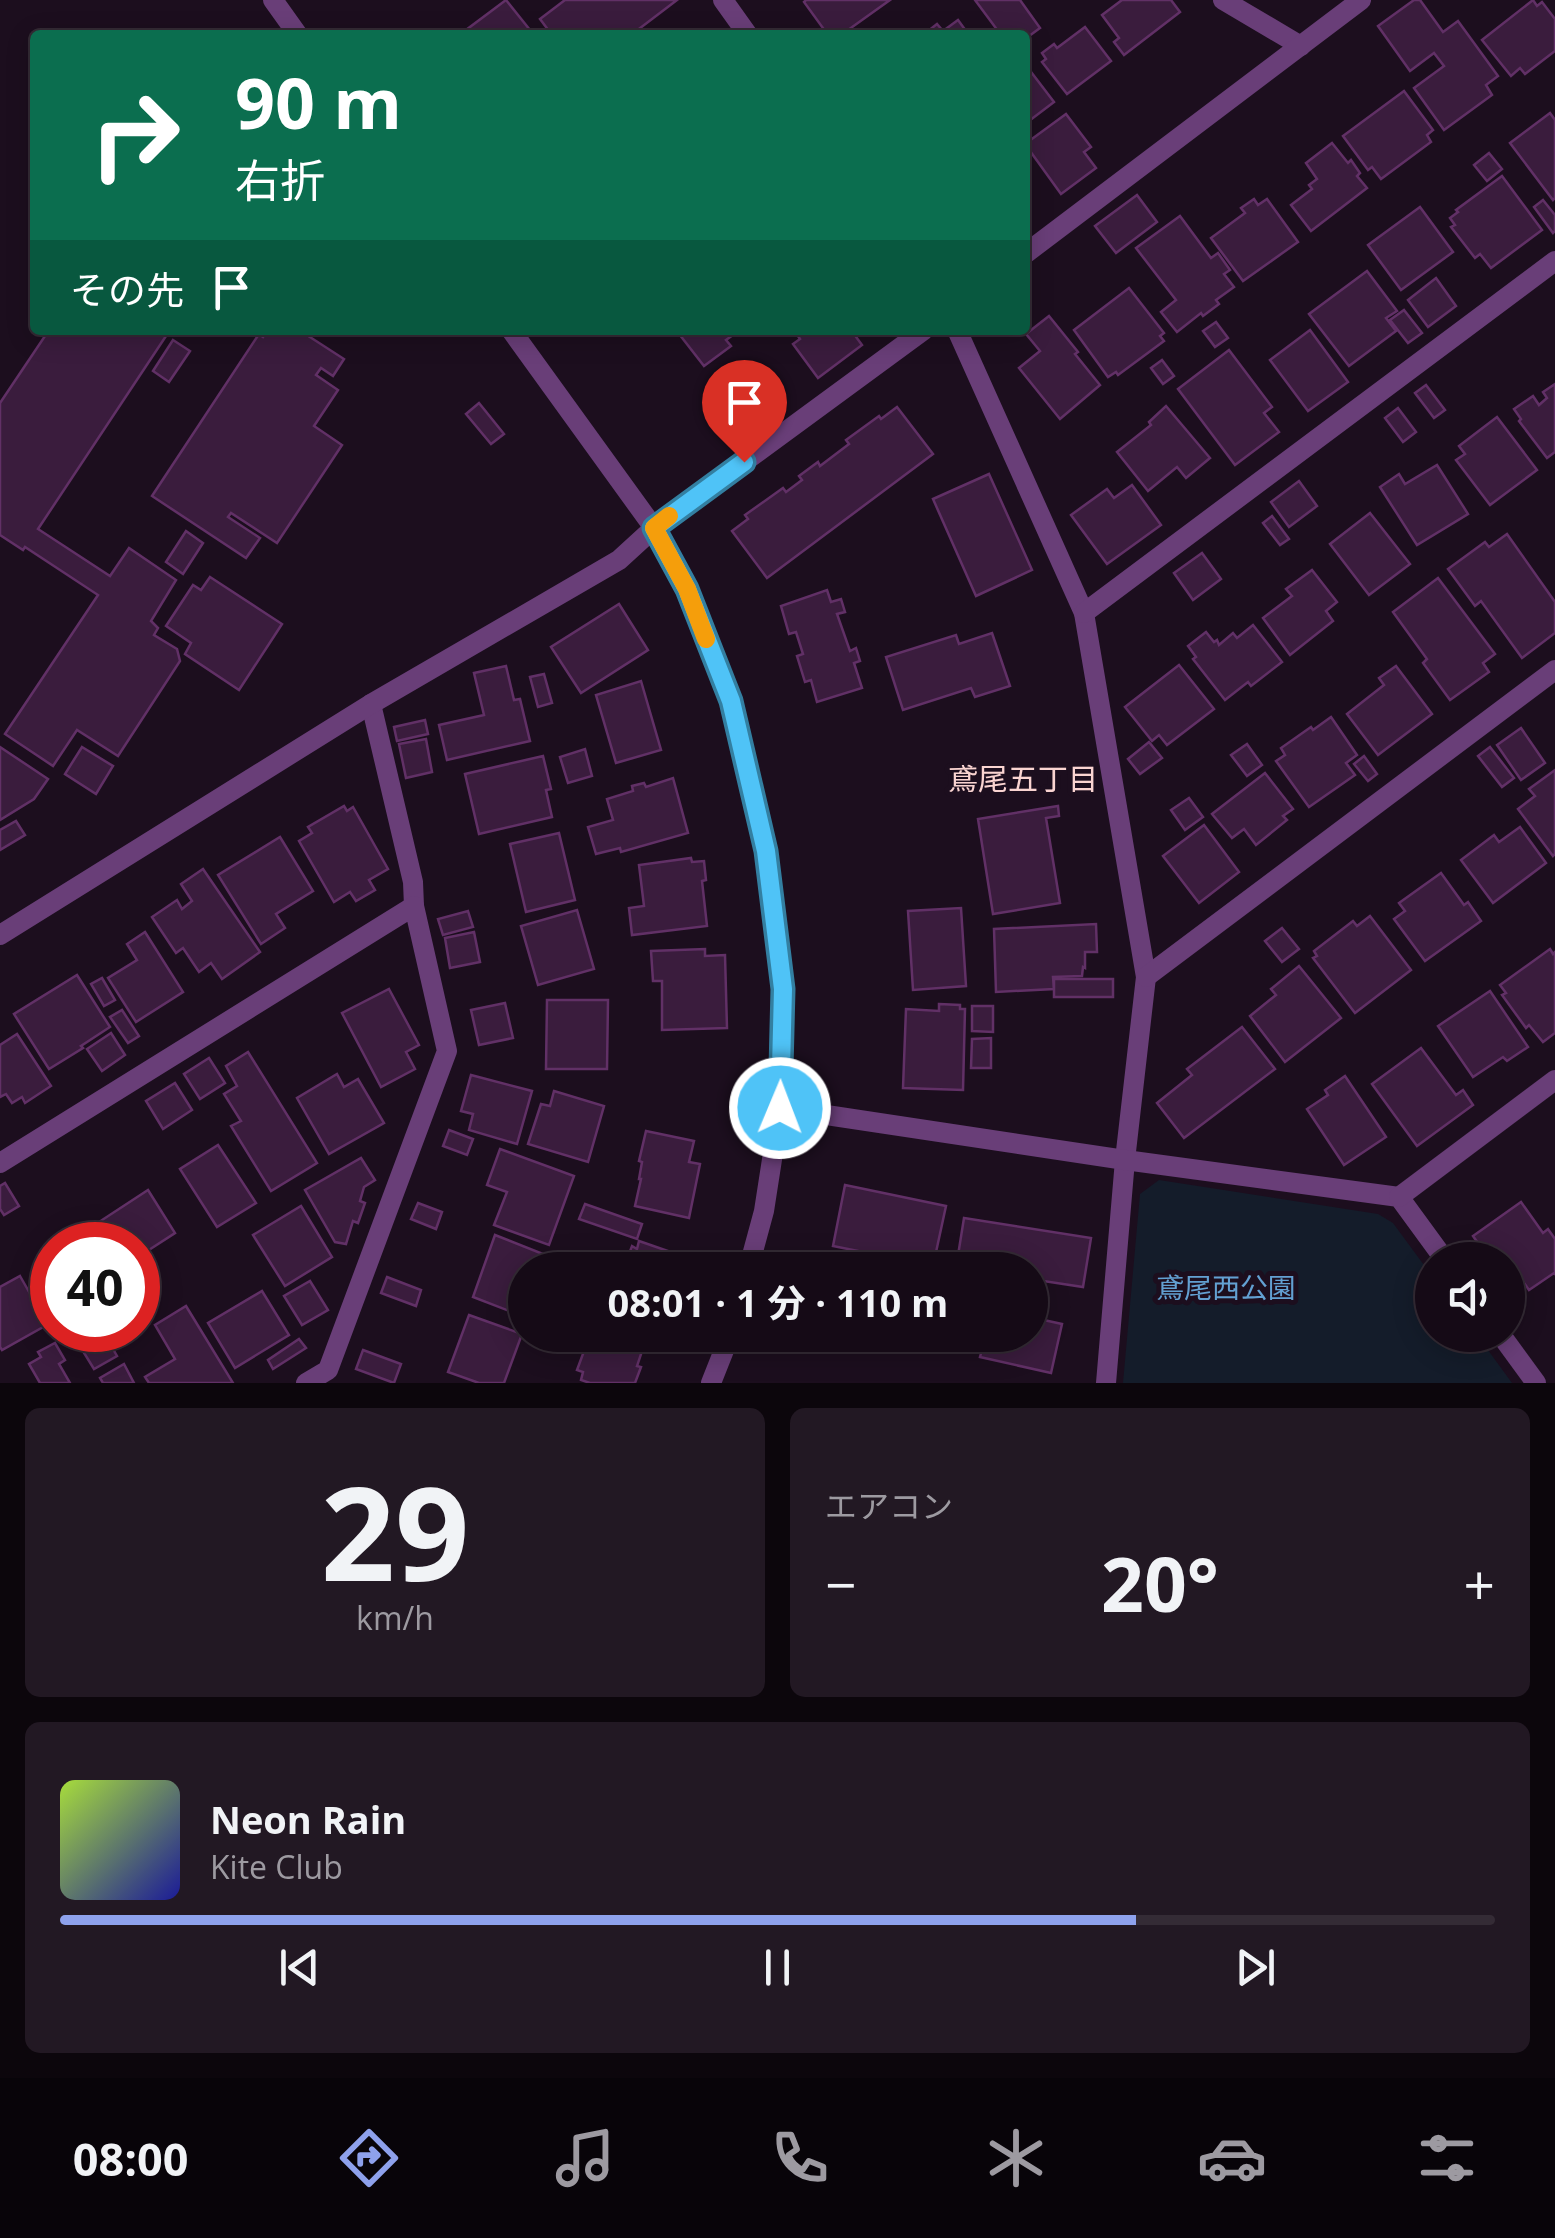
<!DOCTYPE html>
<html lang="ja">
<head>
<meta charset="utf-8">
<style>
  body { margin:0; font-family:"Open Sans","Noto Sans JP",sans-serif; background:#221823; color:#f1f3f6; height:100vh; display:flex; flex-direction:column; font-size:38px; white-space:nowrap }
  * { box-sizing:border-box; margin:0 }
  p { font-size:32px; color:#9d9aa1 }
  .icon { flex:none; width:55px; height:55px; fill:none; stroke:currentColor; stroke-width:2; stroke-linecap:round; stroke-linejoin:round }
  .map { position:relative; height:1383px; overflow:hidden }
  .drawer { display:flex; flex-direction:column; gap:25px; padding:25px; background:#0c060c; flex:1 }
  .drawer>* { flex:none }
  .guide { position:absolute; left:30px; top:30px; width:1000px; height:305px; border-radius:10px; box-shadow:0 5px 25px #0003,0 0 0 2px #342b35; background:#0b6e4f; color:#fff; overflow:hidden }
  .fabs { position:absolute; left:1415px; top:1242px; display:grid; gap:20px }
  .fabs a { display:grid; place-items:center; width:110px; height:110px; border-radius:50%; background:#150a16; box-shadow:0 5px 25px #0003,0 0 0 2px #342b35; font-size:50px }
  .speed { position:absolute; left:30px; top:1222px; display:flex; gap:20px; font-size:50px; font-weight:700; text-align:center }
  .speed>* { display:grid; place-content:center; width:130px; height:130px; border-radius:50%; background:#150a16; box-shadow:0 5px 25px #0003,0 0 0 2px #342b35; line-height:1 }
  .speed .limit { border:15px solid #d22; background:#fff; color:#111 }
  .pin { position:absolute; display:grid; place-items:center; width:85px; height:85px; color:#fff; margin:-102px -42px; border-radius:50% 50% 50% 0; rotate:-45deg; box-shadow:0 0 10px #0007 }
  .pin .icon { rotate:45deg }
  .me { position:absolute; width:110px; margin:-55px; rotate:1deg; stroke-linejoin:round; filter:drop-shadow(0 0 8px #0008) }
  .turn { display:flex; align-items:center; gap:35px; height:210px; padding:0 40px; font-size:45px }
  .turn .icon { width:130px; height:130px; stroke-width:2.5 }
  .turn b { display:block; font-size:70px; line-height:85px }
  .then { display:flex; align-items:center; height:95px; padding:0 40px; background:#0003; gap:20px; font-size:38px }
  .big { font-size:75px; font-weight:700; line-height:1.1 }
  .drawer .card { flex:1; display:flex; flex-direction:column; justify-content:center; gap:15px; min-width:0; padding:0 35px; border-radius:15px; background:#221823 }
  .drawer .dial { align-items:center; gap:0 }
  .dial b { font-size:130px; line-height:1 }
  .song { display:flex; align-items:center; gap:30px }
  .cover { width:120px; height:120px; border-radius:15px; background:linear-gradient(135deg,hsl(80 70% 55%),hsl(240 70% 35%)) }
  .played { height:10px; border-radius:5px; background:linear-gradient(90deg,#8ea1ec 75%,#342b35 75%) }
  .keys { display:flex; justify-content:space-around; direction:ltr }
  .heat { display:flex; justify-content:space-between; align-items:center; font-size:55px; direction:ltr }
  .drawer .tiles { flex:1; display:grid; gap:25px; grid-template-columns:1fr 1fr }
  .card:last-child { grid-column:span 2 }
  .trip { position:absolute; left:508px; top:1252px; width:540px; height:100px; border-radius:50px; background:#150a16; box-shadow:0 5px 25px #0003,0 0 0 2px #342b35; font-weight:700; line-height:100px; text-align:center }
  .dock { display:flex; height:160px; justify-content:space-around; align-items:center; background:#080409; color:#9d9aa1 }
  .dock .icon { width:70px; height:70px }
  .dock .selected { color:#8ea1ec }
  .dock b { font-size:45px; color:#f1f3f6 }
  .map>svg:first-child { display:block }
  .green { fill:#141c2a }
  .building { fill:#3a1c3d; stroke:#613066; stroke-width:2.5 }
  .lines { fill:none; stroke-linecap:round; stroke-linejoin:round }
  .pedestrian { stroke:#693e78; stroke-width:20 }
  .minor { stroke:#693e78; stroke-width:20 }
  .tertiary { stroke:#693e78; stroke-width:20 }
  .route-casing { stroke:#337fa1; stroke-width:25 }
  .route { stroke:#4fc3f7; stroke-width:18 }
  .slow { stroke:#f59e0b; stroke-width:18 }
  .labels { text-anchor:middle; stroke-width:10; stroke-linejoin:round; paint-order:stroke }
  .park-label { font-size:28px; fill:#63a0d2; stroke:#1c0e1e }
  .neighbourhood-label { font-size:30px; fill:#fad4d1; stroke:#1c0e1e }
</style>
</head>
<body>
<div class="map">
<svg width="1555" height="1383" viewBox="0 0 1555 1383">
  <rect width="100%" height="100%" fill="#1c0e1e"/>
  <polygon class="green" points="1159,1180 1378,1214 1393,1223 1432,1276 1432,1335 1477,1335 1512,1383 1123,1383 1140,1194"/>
  <g class="building">
    <polygon points="506,0 534,35 464,35 462,33"/>
    <polygon points="565,0 677,0 631,35 552,35 540,19"/>
    <polygon points="806,0 890,0 841,35 828,35 804,2"/>
    <polygon points="975,0 1020,0 1040,28 1025,39 1025,35 1001,35"/>
    <polygon points="1122,0 1171,0 1180,12 1124,55 1114,42 1119,38 1102,15"/>
    <polygon points="1414,0 1420,0 1443,32 1458,21 1498,76 1486,85 1492,95 1444,130 1414,88 1444,66 1434,53 1410,71 1378,26"/>
    <polygon points="1533,0 1537,6 1542,2 1555,19 1555,51 1525,74 1520,68 1511,76 1482,40"/>
    <polygon points="958,20 969,35 923,35 937,24 943,31"/>
    <polygon points="1085,27 1111,61 1067,94 1042,62 1046,59 1042,53 1054,44 1057,48"/>
    <polygon points="1025,64 1054,102 1025,124"/>
    <polygon points="1404,91 1433,130 1427,135 1431,142 1381,179 1372,167 1368,170 1343,136"/>
    <polygon points="1550,113 1555,120 1555,198 1553,200 1510,143"/>
    <polygon points="1066,114 1091,147 1084,152 1096,168 1061,194 1025,144"/>
    <polygon points="1332,143 1348,163 1351,160 1360,173 1357,176 1367,188 1311,231 1291,205 1312,189 1309,185 1317,179 1306,163"/>
    <polygon points="1489,153 1502,169 1487,181 1474,165"/>
    <polygon points="1502,176 1542,230 1491,268 1480,254 1475,258 1451,227 1455,225 1450,218 1458,212 1456,210"/>
    <polygon points="1137,195 1157,222 1116,253 1095,226"/>
    <polygon points="1254,199 1258,205 1267,199 1298,242 1243,281 1211,238 1245,213 1241,208"/>
    <polygon points="1543,200 1555,215 1555,231 1553,233 1534,207"/>
    <polygon points="1420,207 1453,252 1401,290 1368,245"/>
    <polygon points="1180,216 1211,258 1218,253 1230,270 1224,274 1234,287 1216,300 1219,304 1203,316 1201,313 1177,332 1161,312 1176,300 1136,248"/>
    <polygon points="1367,271 1397,311 1386,318 1396,331 1349,366 1309,314"/>
    <polygon points="1436,278 1456,306 1428,327 1408,300"/>
    <polygon points="1129,288 1164,333 1160,336 1164,341 1118,375 1116,372 1108,377 1074,330"/>
    <polygon points="1404,310 1422,333 1408,343 1390,320"/>
    <polygon points="1049,316 1078,352 1075,354 1100,385 1060,419 1019,368 1040,351 1026,334"/>
    <polygon points="1216,322 1228,338 1215,347 1203,331"/>
    <polygon points="49,330 170,330 38,529 110,576 129,548 176,580 151,621 158,628 154,635 177,649 180,661 118,756 77,730 53,766 5,734 98,595 25,547 23,550 0,535 0,403"/>
    <polygon points="268,330 299,330 344,359 333,376 321,368 316,375 338,390 314,426 342,445 277,543 231,513 228,517 260,538 246,558 152,496 259,334 263,337"/>
    <polygon points="676,330 740,330 726,340 731,346 704,366"/>
    <polygon points="794,330 851,330 862,345 818,378 793,344 800,339"/>
    <polygon points="1310,330 1348,382 1308,411 1270,360"/>
    <polygon points="173,340 190,351 169,382 153,371"/>
    <polygon points="1229,350 1272,407 1264,413 1279,432 1235,465 1178,389"/>
    <polygon points="1162,360 1174,376 1163,384 1151,368"/>
    <polygon points="1555,384 1555,452 1547,458 1519,421 1521,419 1514,409 1533,396 1539,405 1547,398 1543,392"/>
    <polygon points="1426,385 1445,410 1434,418 1415,393"/>
    <polygon points="479,403 504,434 491,444 466,414"/>
    <polygon points="1166,406 1210,458 1186,478 1177,467 1148,491 1117,452 1151,425 1149,422"/>
    <polygon points="897,407 933,454 767,578 732,531 748,519 745,515 783,488 786,492 802,480 799,476 818,462 820,466 849,444 846,440 879,416 881,419"/>
    <polygon points="1398,408 1416,432 1403,442 1385,418"/>
    <polygon points="1497,417 1537,470 1490,505 1456,460 1465,454 1459,446"/>
    <polygon points="1437,465 1468,514 1417,545 1380,487 1399,474 1405,484"/>
    <polygon points="989,474 1032,570 976,596 933,499"/>
    <polygon points="1299,481 1317,506 1289,527 1271,502"/>
    <polygon points="1132,485 1161,525 1107,564 1071,515 1107,489 1114,498"/>
    <polygon points="1370,513 1410,564 1369,595 1330,544"/>
    <polygon points="1272,516 1289,539 1280,545 1263,523"/>
    <polygon points="186,531 203,543 183,574 166,562"/>
    <polygon points="1507,534 1555,602 1555,633 1522,658 1481,601 1475,606 1448,569 1485,542 1489,547"/>
    <polygon points="1202,553 1221,579 1193,600 1174,573"/>
    <polygon points="1312,570 1337,602 1326,611 1333,621 1290,655 1263,618 1292,596 1286,589"/>
    <polygon points="210,577 282,624 239,690 185,654 191,643 166,626 193,585 201,590"/>
    <polygon points="1438,578 1495,654 1483,663 1489,672 1450,700 1423,663 1427,659 1393,612"/>
    <polygon points="827,590 831,602 841,599 845,612 837,614 850,651 856,648 860,661 854,663 862,688 817,702 811,680 805,682 797,656 803,654 796,632 789,634 781,606"/>
    <polygon points="619,604 648,650 581,693 551,647"/>
    <polygon points="1253,625 1282,662 1251,686 1248,682 1225,700 1193,659 1196,657 1188,646 1206,632 1214,642 1217,640 1219,645 1233,633 1237,638"/>
    <polygon points="992,633 1010,686 975,697 971,688 903,710 886,657 956,635 959,644"/>
    <polygon points="1179,665 1214,709 1167,745 1159,735 1152,741 1125,707"/>
    <polygon points="506,666 514,700 520,699 530,741 447,760 439,725 484,715 474,673"/>
    <polygon points="1396,666 1432,714 1378,755 1347,714 1384,685 1379,678"/>
    <polygon points="544,674 552,703 538,707 530,677"/>
    <polygon points="641,681 661,750 616,763 596,695"/>
    <polygon points="1331,717 1357,755 1346,763 1355,775 1309,807 1276,761 1285,755 1281,748 1311,727 1313,730"/>
    <polygon points="425,720 428,734 397,741 394,727"/>
    <polygon points="1521,728 1545,763 1521,780 1497,745"/>
    <polygon points="426,739 432,772 406,778 399,744"/>
    <polygon points="1149,742 1162,758 1140,774 1128,759"/>
    <polygon points="1247,744 1262,765 1247,776 1231,755"/>
    <polygon points="0,747 48,779 34,799 0,820"/>
    <polygon points="82,747 113,766 96,794 65,774"/>
    <polygon points="1490,747 1514,778 1502,787 1478,756"/>
    <polygon points="585,749 592,776 568,783 560,757"/>
    <polygon points="543,756 551,789 546,790 552,817 479,834 465,774"/>
    <polygon points="1364,756 1377,774 1368,781 1354,764"/>
    <polygon points="1555,770 1555,854 1553,856 1518,809 1535,796 1529,789"/>
    <polygon points="1265,773 1293,809 1283,816 1287,820 1256,845 1244,829 1232,838 1212,814"/>
    <polygon points="673,778 688,833 621,852 620,848 596,854 588,827 613,820 607,799 633,791 632,786 644,783 646,787"/>
    <polygon points="1189,798 1203,817 1185,830 1171,810"/>
    <polygon points="344,806 347,811 353,807 388,869 369,880 375,890 356,901 350,892 334,902 299,841 312,833 308,827"/>
    <polygon points="1058,806 1059,816 1046,818 1060,903 993,914 978,819"/>
    <polygon points="16,821 25,835 0,850 0,830"/>
    <polygon points="1204,825 1239,872 1199,903 1163,856"/>
    <polygon points="1520,827 1546,863 1493,903 1461,860 1494,835 1499,842"/>
    <polygon points="559,833 575,900 526,912 510,844"/>
    <polygon points="280,837 313,891 276,914 285,928 261,944 218,875"/>
    <polygon points="691,858 692,862 704,861 706,880 702,881 707,926 632,935 629,908 644,906 639,865"/>
    <polygon points="203,869 260,952 222,979 211,963 199,972 183,948 176,953 152,917 177,900 182,909 192,901 181,884"/>
    <polygon points="1441,873 1464,905 1468,902 1481,921 1425,961 1394,919 1405,911 1399,903"/>
    <polygon points="961,908 966,986 913,990 908,911"/>
    <polygon points="577,910 594,969 538,985 521,926"/>
    <polygon points="468,911 473,927 443,935 438,919"/>
    <polygon points="1370,916 1411,970 1355,1013 1313,958 1317,956 1314,951 1353,921 1357,926"/>
    <polygon points="1096,924 1097,952 1085,952 1085,968 1083,967 1082,976 1053,977 1054,989 996,992 994,929"/>
    <polygon points="1282,928 1299,949 1282,962 1265,941"/>
    <polygon points="145,932 183,992 136,1022 108,978 137,960 127,944"/>
    <polygon points="474,932 480,962 450,968 445,938"/>
    <polygon points="705,949 705,956 725,955 727,1028 662,1030 662,981 653,981 651,951"/>
    <polygon points="1550,949 1553,954 1555,952 1555,1033 1543,1042 1529,1025 1526,1028 1502,995 1506,993 1500,985"/>
    <polygon points="1299,966 1341,1018 1285,1062 1250,1016 1276,995 1271,989"/>
    <polygon points="77,975 110,1027 81,1046 83,1048 49,1069 14,1014"/>
    <polygon points="102,978 115,1000 104,1006 91,984"/>
    <rect x="1054" y="979" width="59" height="18"/>
    <polygon points="389,989 419,1045 406,1052 415,1069 381,1087 342,1013"/>
    <polygon points="1490,991 1528,1047 1507,1061 1503,1057 1473,1077 1438,1026"/>
    <polygon points="547,1000 608,1000 607,1069 546,1069"/>
    <polygon points="505,1003 513,1038 479,1045 471,1010"/>
    <polygon points="939,1004 960,1005 960,1009 965,1009 963,1090 903,1088 906,1009 939,1011"/>
    <polygon points="972,1006 993,1006 993,1032 972,1031"/>
    <polygon points="122,1010 139,1036 128,1043 110,1017"/>
    <polygon points="1242,1027 1275,1069 1184,1138 1157,1103 1192,1075 1187,1069"/>
    <polygon points="111,1033 125,1055 102,1071 87,1049"/>
    <polygon points="17,1034 51,1086 25,1103 22,1097 12,1103 6,1094 0,1097 0,1045"/>
    <polygon points="991,1038 991,1068 971,1068 972,1039"/>
    <polygon points="1421,1048 1456,1095 1463,1090 1473,1105 1417,1146 1372,1084"/>
    <polygon points="248,1052 317,1163 271,1191 231,1126 241,1121 224,1094 237,1086 226,1066"/>
    <polygon points="209,1058 225,1083 200,1099 184,1074"/>
    <polygon points="337,1074 344,1087 358,1079 384,1123 329,1154 297,1098"/>
    <polygon points="471,1075 532,1091 517,1144 469,1130 473,1114 461,1111"/>
    <polygon points="1345,1076 1386,1137 1344,1165 1307,1109 1328,1095 1325,1090"/>
    <polygon points="175,1083 192,1110 163,1129 146,1101"/>
    <polygon points="554,1091 604,1106 588,1162 528,1144 541,1104 550,1106"/>
    <polygon points="449,1130 473,1139 467,1155 443,1146"/>
    <polygon points="646,1131 694,1141 689,1162 700,1164 689,1218 635,1206 641,1179 639,1179 642,1162 639,1161"/>
    <polygon points="218,1145 256,1203 217,1227 180,1169"/>
    <polygon points="500,1149 574,1176 549,1245 494,1225 507,1192 487,1185"/>
    <polygon points="361,1158 375,1180 364,1187 360,1201 365,1203 358,1223 353,1221 346,1244 335,1242 305,1190"/>
    <polygon points="5,1183 19,1206 4,1215 0,1209 0,1186"/>
    <polygon points="845,1185 946,1206 933,1266 833,1246"/>
    <polygon points="148,1190 175,1233 138,1257 138,1245 114,1245 99,1222"/>
    <polygon points="1521,1202 1543,1233 1548,1229 1555,1239 1555,1274 1554,1273 1529,1290 1522,1280 1510,1289 1508,1285 1508,1260 1490,1260 1473,1236"/>
    <polygon points="418,1203 442,1212 436,1229 411,1219"/>
    <polygon points="585,1204 642,1224 637,1239 579,1219"/>
    <polygon points="301,1206 332,1257 285,1286 253,1235"/>
    <polygon points="964,1218 1091,1238 1083,1287 1030,1279 1030,1270 972,1270 956,1268"/>
    <polygon points="495,1235 543,1254 538,1270 525,1270 525,1317 473,1297"/>
    <polygon points="639,1241 691,1259 687,1270 623,1270 632,1246 637,1249"/>
    <polygon points="52,1259 52,1293 37,1268"/>
    <polygon points="20,1276 32,1297 42,1291 52,1309 52,1322 2,1350 0,1347 0,1287"/>
    <polygon points="387,1277 421,1290 416,1306 381,1293"/>
    <polygon points="310,1281 328,1310 302,1325 284,1296"/>
    <polygon points="262,1291 289,1335 235,1368 208,1323"/>
    <polygon points="186,1306 233,1383 149,1383 145,1377 175,1359 155,1325"/>
    <polygon points="469,1315 522,1334 504,1383 479,1383 448,1372"/>
    <polygon points="1030,1317 1062,1324 1051,1373 980,1357 983,1346 971,1344 973,1335 1030,1335"/>
    <polygon points="82,1330 102,1330 117,1356 94,1369 73,1335"/>
    <polygon points="590,1335 654,1335 652,1341 646,1339 637,1366 641,1367 635,1383 590,1383 581,1380 583,1372 577,1370"/>
    <polygon points="299,1339 306,1348 273,1369 268,1360"/>
    <polygon points="55,1343 65,1360 59,1364 70,1383 40,1383 29,1364 41,1357 38,1352"/>
    <polygon points="363,1350 401,1364 394,1383 356,1369"/>
    <polygon points="124,1364 134,1383 103,1383 100,1378"/>
  </g>
  <g class="lines">
    <g class="pedestrian">
      <polyline points="371,704 413,882 414,906"/>
      <polyline points="0,935 371,704 619,560 654,528"/>
    </g>
    <g class="minor">
      <polyline points="723,0 748,35"/>
      <polyline points="1223,0 1301,46"/>
      <polyline points="1025,254 1361,0"/>
      <polyline points="957,330 1084,613 1146,977 1125,1160 1106,1383"/>
      <polyline points="654,528 924,330"/>
      <polyline points="1084,613 1555,261"/>
      <polyline points="1146,977 1555,670"/>
      <polyline points="780,1108 1125,1160 1399,1197 1445,1260"/>
      <polyline points="0,1163 414,906 447,1051 328,1370 306,1383"/>
      <polyline points="1399,1197 1555,1080"/>
      <polyline points="1501,1335 1536,1383"/>
    </g>
    <g class="tertiary">
      <polyline points="273,0 298,35"/>
      <polyline points="511,330 654,528 687,589 731,701 767,851 783,989 780,1108 764,1211 748,1270"/>
      <polyline points="711,1383 730,1335"/>
    </g>
  </g>
  <g class="lines">
    <defs>
      <polyline id="route" points="744,462 654,528 687,589 731,701 766,851 783,989 780,1108"/>
    </defs>
    <use href="#route" class="route-casing"/>
    <use href="#route" class="route"/>
    <polyline class="slow" points="669,516 654,528 687,589 706,639"/>
  </g>
  <g class="labels">
    <g class="park-label">
      <text x="1226" y="1298">鳶尾西公園</text>
    </g>
    <g class="neighbourhood-label">
      <text x="1023" y="790">鳶尾五丁目</text>
    </g>
  </g>
</svg>
<div class="fabs">
<a><svg class="icon" aria-label="sound" viewBox="0 0 24 24"><path d="M4 9h4l5-4v14l-5-4H4zM17 9q2 3 0 6"/></svg></a>
</div>
<div class="speed"><div class="limit">40</div></div>
<div class="pin" style="left:744px;top:462px;background:#d93025"><svg class="icon" aria-label="arrive" viewBox="0 0 24 24"><path d="M6 21V4h12l-3 4 3 4H6"/></svg></div>
<svg class="me" style="left:780px;top:1108px" viewBox="-20 -20 40 40"><circle r="17" fill="#4fc3f7" stroke="#fff" stroke-width="3"/><path d="M0-11L8 9 0 5-8 9z" fill="#fff"/></svg>
<div class="trip">08:01 · 1 分 · 110 m</div>
<div class="guide">
<div class="turn"><svg class="icon" aria-label="right" viewBox="0 0 24 24"><path d="M7 20v-9h11M14 6l5 5-5 5"/></svg><div><b>90 m</b>右折</div></div>
<div class="then">その先<svg class="icon" aria-label="arrive" viewBox="0 0 24 24"><path d="M6 21V4h12l-3 4 3 4H6"/></svg></div>
</div>
</div>
<section class="drawer">
<div class="tiles">
<div class="card dial"><b>29</b><p>km/h</p></div>
<div class="card"><p>エアコン</p>
<div class="heat"><a>−</a><b class="big">20°</b><a>+</a></div>
</div>
<div class="card">
<div class="song"><i class="cover"></i><div><b>Neon Rain</b><p>Kite Club</p></div></div>
<div class="played"></div>
<div class="keys"><svg class="icon" aria-label="previous" viewBox="0 0 24 24"><path d="M18 5L8 12l10 7zM5 5v14"/></svg><svg class="icon" aria-label="pause" viewBox="0 0 24 24"><path d="M8 5v14M16 5v14"/></svg><svg class="icon" aria-label="next" viewBox="0 0 24 24"><path d="M6 5l10 7-10 7zM19 5v14"/></svg></div>
</div>
</div>
</section>
<nav class="dock">
<b>08:00</b>
<svg class="icon selected" aria-label="directions" viewBox="0 0 24 24"><path d="M12 3l9 9-9 9-9-9zM9 14v-3h6M13 9l2 2-2 2"/></svg>
<svg class="icon" aria-label="music" viewBox="0 0 24 24"><path d="M9 18V5l10-2v13"/><circle cx="6" cy="18" r="3"/><circle cx="16" cy="16" r="3"/></svg>
<svg class="icon" aria-label="phone" viewBox="0 0 24 24"><path d="M5 4h4l2 5-3 2q2 4 5 5l2-3 5 2v4C11 20 4 13 5 4z"/></svg>
<svg class="icon" aria-label="climate" viewBox="0 0 24 24"><path d="M12 3v18M4 7l16 10M4 17L20 7"/></svg>
<svg class="icon" aria-label="car" viewBox="0 0 24 24"><path d="M5 17H2v-5l4-1 3-4h7l3 4 3 1v5h-3M9 17h6M6 11h13"/><circle cx="7" cy="17" r="2"/><circle cx="17" cy="17" r="2"/></svg>
<svg class="icon" aria-label="filters" viewBox="0 0 24 24"><path d="M4 7h16M4 17h16"/><circle cx="9" cy="7" r="2"/><circle cx="15" cy="17" r="2"/></svg>
</nav>
</body>
</html>
